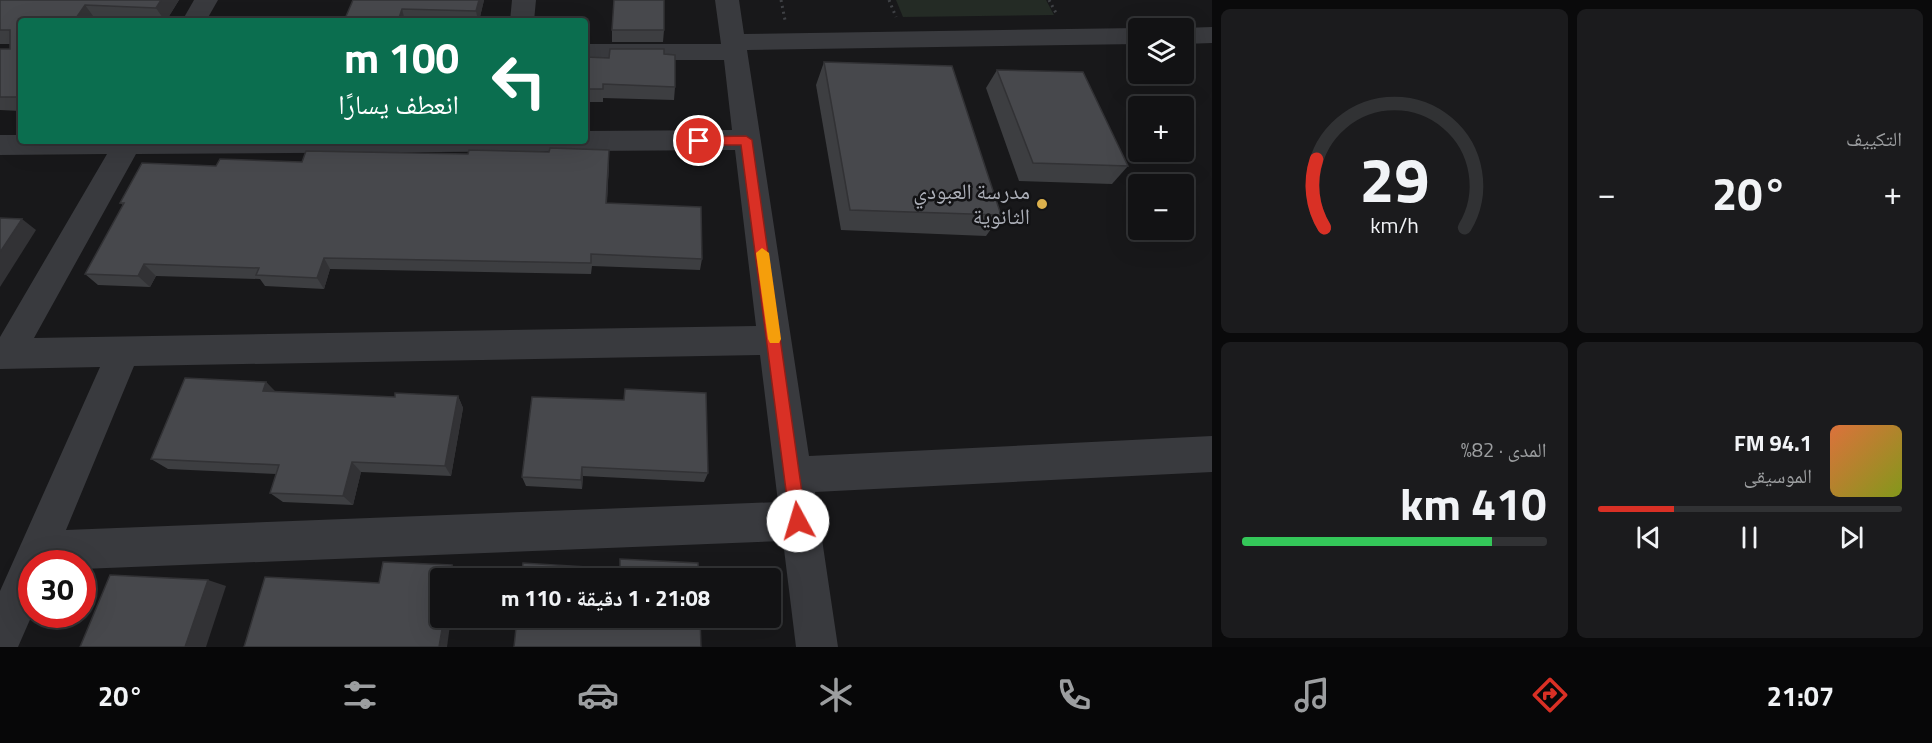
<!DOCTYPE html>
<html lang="ar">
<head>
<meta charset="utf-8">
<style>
  body { margin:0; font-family:"Titillium Web","Noto Naskh Arabic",sans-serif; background:#1b1b1d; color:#f1f3f6; direction:rtl; height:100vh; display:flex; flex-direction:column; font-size:22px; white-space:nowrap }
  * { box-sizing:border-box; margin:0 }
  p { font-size:20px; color:#9c9ea0 }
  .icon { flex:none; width:33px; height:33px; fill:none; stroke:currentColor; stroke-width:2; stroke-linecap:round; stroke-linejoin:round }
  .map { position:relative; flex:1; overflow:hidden; direction:ltr }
  .details { display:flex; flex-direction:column; gap:9px; padding:9px; background:#0a0a0b; width:720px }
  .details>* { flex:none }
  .guide { position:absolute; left:18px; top:18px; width:570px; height:126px; border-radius:6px; box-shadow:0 6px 24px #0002,0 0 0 2px #313234; direction:rtl; background:#0b6e4f; color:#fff; overflow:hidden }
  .buttons { position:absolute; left:1128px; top:18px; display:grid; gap:12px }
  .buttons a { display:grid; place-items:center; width:66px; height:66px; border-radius:6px; background:#121214; box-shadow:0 6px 24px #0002,0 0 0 2px #313234; font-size:30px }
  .speed { position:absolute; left:18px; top:550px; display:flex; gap:12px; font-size:30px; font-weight:700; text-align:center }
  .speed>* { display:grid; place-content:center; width:78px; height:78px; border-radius:50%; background:#121214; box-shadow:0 6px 24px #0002,0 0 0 2px #313234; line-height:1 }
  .speed .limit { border:9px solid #d22; background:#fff; color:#111 }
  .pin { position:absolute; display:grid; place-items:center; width:51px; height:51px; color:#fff; margin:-26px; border:3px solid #fff; border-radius:50%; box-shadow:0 2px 6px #0007 }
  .me { position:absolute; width:66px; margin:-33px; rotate:354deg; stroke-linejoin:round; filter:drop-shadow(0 0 4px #0008) }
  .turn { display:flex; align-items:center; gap:21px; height:126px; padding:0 30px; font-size:27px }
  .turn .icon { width:78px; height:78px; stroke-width:2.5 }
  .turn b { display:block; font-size:42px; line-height:51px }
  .big { font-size:45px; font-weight:700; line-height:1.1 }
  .details .tile { flex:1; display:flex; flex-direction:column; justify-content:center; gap:9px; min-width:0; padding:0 21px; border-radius:9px; background:#1b1b1d }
  .details .dial { align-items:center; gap:0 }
  .dial svg { height:156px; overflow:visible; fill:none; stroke:#313234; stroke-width:7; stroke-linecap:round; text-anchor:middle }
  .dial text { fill:#f1f3f6; stroke:none }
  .song { display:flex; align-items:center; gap:18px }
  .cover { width:72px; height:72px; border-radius:9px; background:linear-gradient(135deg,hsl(20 70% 55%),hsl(70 70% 35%)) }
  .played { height:6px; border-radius:3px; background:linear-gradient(90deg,#d93025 25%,#313234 25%) }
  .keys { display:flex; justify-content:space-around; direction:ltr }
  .heat { display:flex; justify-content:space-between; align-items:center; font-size:33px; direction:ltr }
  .charge { height:9px; border-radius:4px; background:linear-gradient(90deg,#34c759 82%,#313234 0) }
  .details .tiles { flex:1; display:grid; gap:9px; grid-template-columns:repeat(2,1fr) }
  .trip { position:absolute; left:430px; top:568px; width:351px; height:60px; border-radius:6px; background:#121214; box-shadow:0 6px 24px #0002,0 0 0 2px #313234; font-weight:700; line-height:60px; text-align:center; direction:rtl }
  .tab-bar { display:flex; height:96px; justify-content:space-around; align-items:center; background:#070708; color:#9c9ea0 }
  .tab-bar .icon { width:42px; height:42px }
  .tab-bar .selected { color:#d93025 }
  .tab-bar b { font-size:27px; color:#f1f3f6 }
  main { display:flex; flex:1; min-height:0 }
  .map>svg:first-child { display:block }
  .green { fill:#242b25 }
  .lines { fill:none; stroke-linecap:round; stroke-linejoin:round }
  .path { stroke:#3f4145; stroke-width:3; stroke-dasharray:2 4; stroke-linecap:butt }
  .minor { fill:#393a3e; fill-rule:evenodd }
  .wall { fill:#3d3e41 }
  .shaded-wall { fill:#323235 }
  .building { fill:#47484c; stroke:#323235; stroke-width:1.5 }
  .route { fill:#d93025; stroke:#8d1f18; stroke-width:1.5 }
  .slow { fill:#f59e0b }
  .poi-dot { fill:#dcb14d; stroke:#131315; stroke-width:2 }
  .labels { text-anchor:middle; stroke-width:5; stroke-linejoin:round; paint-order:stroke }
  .poi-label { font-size:22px; fill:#acafb8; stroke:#131315; text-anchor:end }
</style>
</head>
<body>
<main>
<section class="details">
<div class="tiles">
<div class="tile"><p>التكييف</p>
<div class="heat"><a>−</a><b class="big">20°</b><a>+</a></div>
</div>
<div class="tile dial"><svg viewBox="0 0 100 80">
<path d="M14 69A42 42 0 1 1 86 69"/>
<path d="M14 69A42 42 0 0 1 10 34" stroke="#d93025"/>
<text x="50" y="56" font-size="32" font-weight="700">29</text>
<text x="50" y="72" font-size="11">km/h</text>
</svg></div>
<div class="tile">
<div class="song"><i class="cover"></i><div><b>94.1 FM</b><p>الموسيقى</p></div></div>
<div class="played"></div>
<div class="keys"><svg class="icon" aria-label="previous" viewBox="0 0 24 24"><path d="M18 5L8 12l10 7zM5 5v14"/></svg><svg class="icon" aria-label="pause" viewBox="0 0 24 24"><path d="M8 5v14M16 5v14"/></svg><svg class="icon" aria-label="next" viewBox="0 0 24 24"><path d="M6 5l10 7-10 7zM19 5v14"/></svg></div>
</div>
<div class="tile"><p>المدى · 82%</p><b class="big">410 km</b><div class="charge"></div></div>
</div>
</section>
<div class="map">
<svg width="1212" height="647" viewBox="0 0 1212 647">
  <rect width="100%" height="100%" fill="#18181a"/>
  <polygon class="green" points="896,0 1046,0 1054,15 903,17"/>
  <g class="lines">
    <g class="path">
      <polyline points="781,0 785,20"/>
      <polyline points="889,0 896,17"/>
      <polyline points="1049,0 1056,13"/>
    </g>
    <g class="minor">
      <polygon points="194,0 218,0 206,21 182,21"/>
      <polygon points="512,0 536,0 534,21 510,21"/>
      <path d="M715 0H739L744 34 1138 28H1139L1138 44 747 50 809 456 1212 436V472L815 492 838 647H796L783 541 82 569V564H32V615L18 647H0V591L100 367 0 369V337L107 154 0 155V135H21V141H585V131L732 130 724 60H585V44H721ZM735 150 756 326 34 338 136 154ZM760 355 778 502 66 530 134 366Z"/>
      <polygon points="1212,27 1212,43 1184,44 1183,28"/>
    </g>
  </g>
  <g class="wall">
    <polygon points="0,0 179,0 166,21 96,20 95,21 21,21 21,111 0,110 0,49 10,49 10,44 0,44"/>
    <polygon points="353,0 484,0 479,21 344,21"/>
    <polygon points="612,30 664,30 663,42 612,42"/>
    <polygon points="664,54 675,87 674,100 603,98 603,102 585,102 585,57 609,58"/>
    <polygon points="824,62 1001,215 986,236 841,230 816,85"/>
    <polygon points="997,70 1128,166 1112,184 1019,181 986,88"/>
    <polygon points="302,162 609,163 607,203 702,259 700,270 592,266 591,274 330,269 324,289 265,286 260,279 156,276 150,287 98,285 85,274 123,205 120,203 216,166"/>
    <polygon points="266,382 275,392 395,397 458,396 463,408 451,476 361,472 353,505 283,502 270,493 276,474 168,469 151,459"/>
    <polygon points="532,397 708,473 704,482 583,476 582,489 526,486 522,477"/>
  </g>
  <g class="shaded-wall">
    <polygon points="161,0 179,0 166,21 165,21 156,8"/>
    <polygon points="479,0 484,0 479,21 478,21 476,11"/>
    <polygon points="85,5 96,20 95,21 74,21"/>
    <polygon points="402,9 405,21 398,21"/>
    <polygon points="609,150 609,163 606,215 606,203"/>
    <polygon points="22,219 36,230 0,287 0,252"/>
    <polygon points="324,258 330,269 324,289 317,278"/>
    <polygon points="144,264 156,276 150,287 138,276"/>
    <polygon points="266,382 278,394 263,391"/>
    <polygon points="458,396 463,408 451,476 445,466"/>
    <polygon points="352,462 361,472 353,505 343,496"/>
    <polygon points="582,467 583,476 582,489 581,480"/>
    <polygon points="452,565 458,571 457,579 450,579"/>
    <polygon points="208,580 226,586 206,647 185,647"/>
    <polygon points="444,618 451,618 447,647 439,647"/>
  </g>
  <g class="building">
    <polygon points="0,0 161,0 156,8 85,5 74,21 21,21 21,97 0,97 0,49 10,49 10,30 0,30"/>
    <polygon points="353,0 479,0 476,11 402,9 398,21 344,21"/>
    <polygon points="614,0 664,0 664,30 612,30"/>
    <polygon points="610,49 664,49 664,54 675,55 675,87 603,84 603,89 585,89 585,57 609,58"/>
    <polygon points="824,62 952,66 1001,215 850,210"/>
    <polygon points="997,70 1083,72 1128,166 1033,163"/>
    <polygon points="550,148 609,150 606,203 701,207 702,259 591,254 591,263 324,258 317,278 256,275 259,268 144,264 138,276 85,274 124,203 120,203 142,163 216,166 220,159 302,162 306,151 468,154 469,150 549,152"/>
    <polygon points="0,218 22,219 0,252"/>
    <polygon points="185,378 266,382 263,391 395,397 395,393 458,396 445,466 352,462 343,496 270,493 279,465 151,459"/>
    <polygon points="625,389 706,393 708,473 582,467 581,480 522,477 532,397 624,400"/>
    <polygon points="620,559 698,563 699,579 521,579 523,563 620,569"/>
    <polygon points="383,562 452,565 450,579 441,579 441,618 444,618 439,647 244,647 265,577 379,583"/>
    <polygon points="110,575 208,580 185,647 80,647"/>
    <polygon points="517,618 700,618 701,647 514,647"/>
  </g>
  <polygon class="route" points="746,136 752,140 806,521 804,527 798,529 793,527 790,521 741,145 699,145 693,141 699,137"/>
  <polygon class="slow" points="762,248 769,253 781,339 779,343 770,343 768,339 756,253"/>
  <circle class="poi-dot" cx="1042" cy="204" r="6"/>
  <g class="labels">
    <g class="poi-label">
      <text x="1030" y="199">مدرسة العبودي<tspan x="1030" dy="25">الثانوية</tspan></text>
    </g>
  </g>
</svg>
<div class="buttons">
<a><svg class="icon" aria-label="layers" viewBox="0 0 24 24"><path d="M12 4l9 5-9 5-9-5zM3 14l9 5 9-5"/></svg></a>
<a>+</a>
<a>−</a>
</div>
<div class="speed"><div class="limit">30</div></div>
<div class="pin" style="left:699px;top:141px;background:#d93025"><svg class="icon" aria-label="arrive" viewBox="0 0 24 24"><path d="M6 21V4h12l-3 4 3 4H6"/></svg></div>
<svg class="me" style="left:798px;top:521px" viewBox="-20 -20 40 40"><circle r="19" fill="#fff"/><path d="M0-13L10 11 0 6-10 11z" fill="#d93025"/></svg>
<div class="trip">21:08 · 1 دقيقة · 110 m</div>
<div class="guide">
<div class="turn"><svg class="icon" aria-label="left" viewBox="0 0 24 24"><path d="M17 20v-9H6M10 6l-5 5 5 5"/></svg><div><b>100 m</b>انعطف يسارًا</div></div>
</div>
</div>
</main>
<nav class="tab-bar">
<b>21:07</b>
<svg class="icon selected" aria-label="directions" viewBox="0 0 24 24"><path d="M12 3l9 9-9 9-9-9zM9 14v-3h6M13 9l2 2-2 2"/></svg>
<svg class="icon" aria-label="music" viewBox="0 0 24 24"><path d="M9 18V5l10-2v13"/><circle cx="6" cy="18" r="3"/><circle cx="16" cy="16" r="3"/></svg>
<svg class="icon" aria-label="phone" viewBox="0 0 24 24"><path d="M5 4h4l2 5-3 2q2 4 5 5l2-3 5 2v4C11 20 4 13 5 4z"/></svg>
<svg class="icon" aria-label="climate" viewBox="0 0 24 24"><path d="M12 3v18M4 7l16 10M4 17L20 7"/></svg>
<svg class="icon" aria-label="car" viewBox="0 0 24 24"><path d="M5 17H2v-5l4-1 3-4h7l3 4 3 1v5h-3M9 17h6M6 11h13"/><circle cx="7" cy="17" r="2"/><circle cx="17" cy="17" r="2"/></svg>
<svg class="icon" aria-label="filters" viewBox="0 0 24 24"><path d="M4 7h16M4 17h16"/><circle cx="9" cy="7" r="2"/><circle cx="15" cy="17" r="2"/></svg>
<b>20°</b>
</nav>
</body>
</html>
